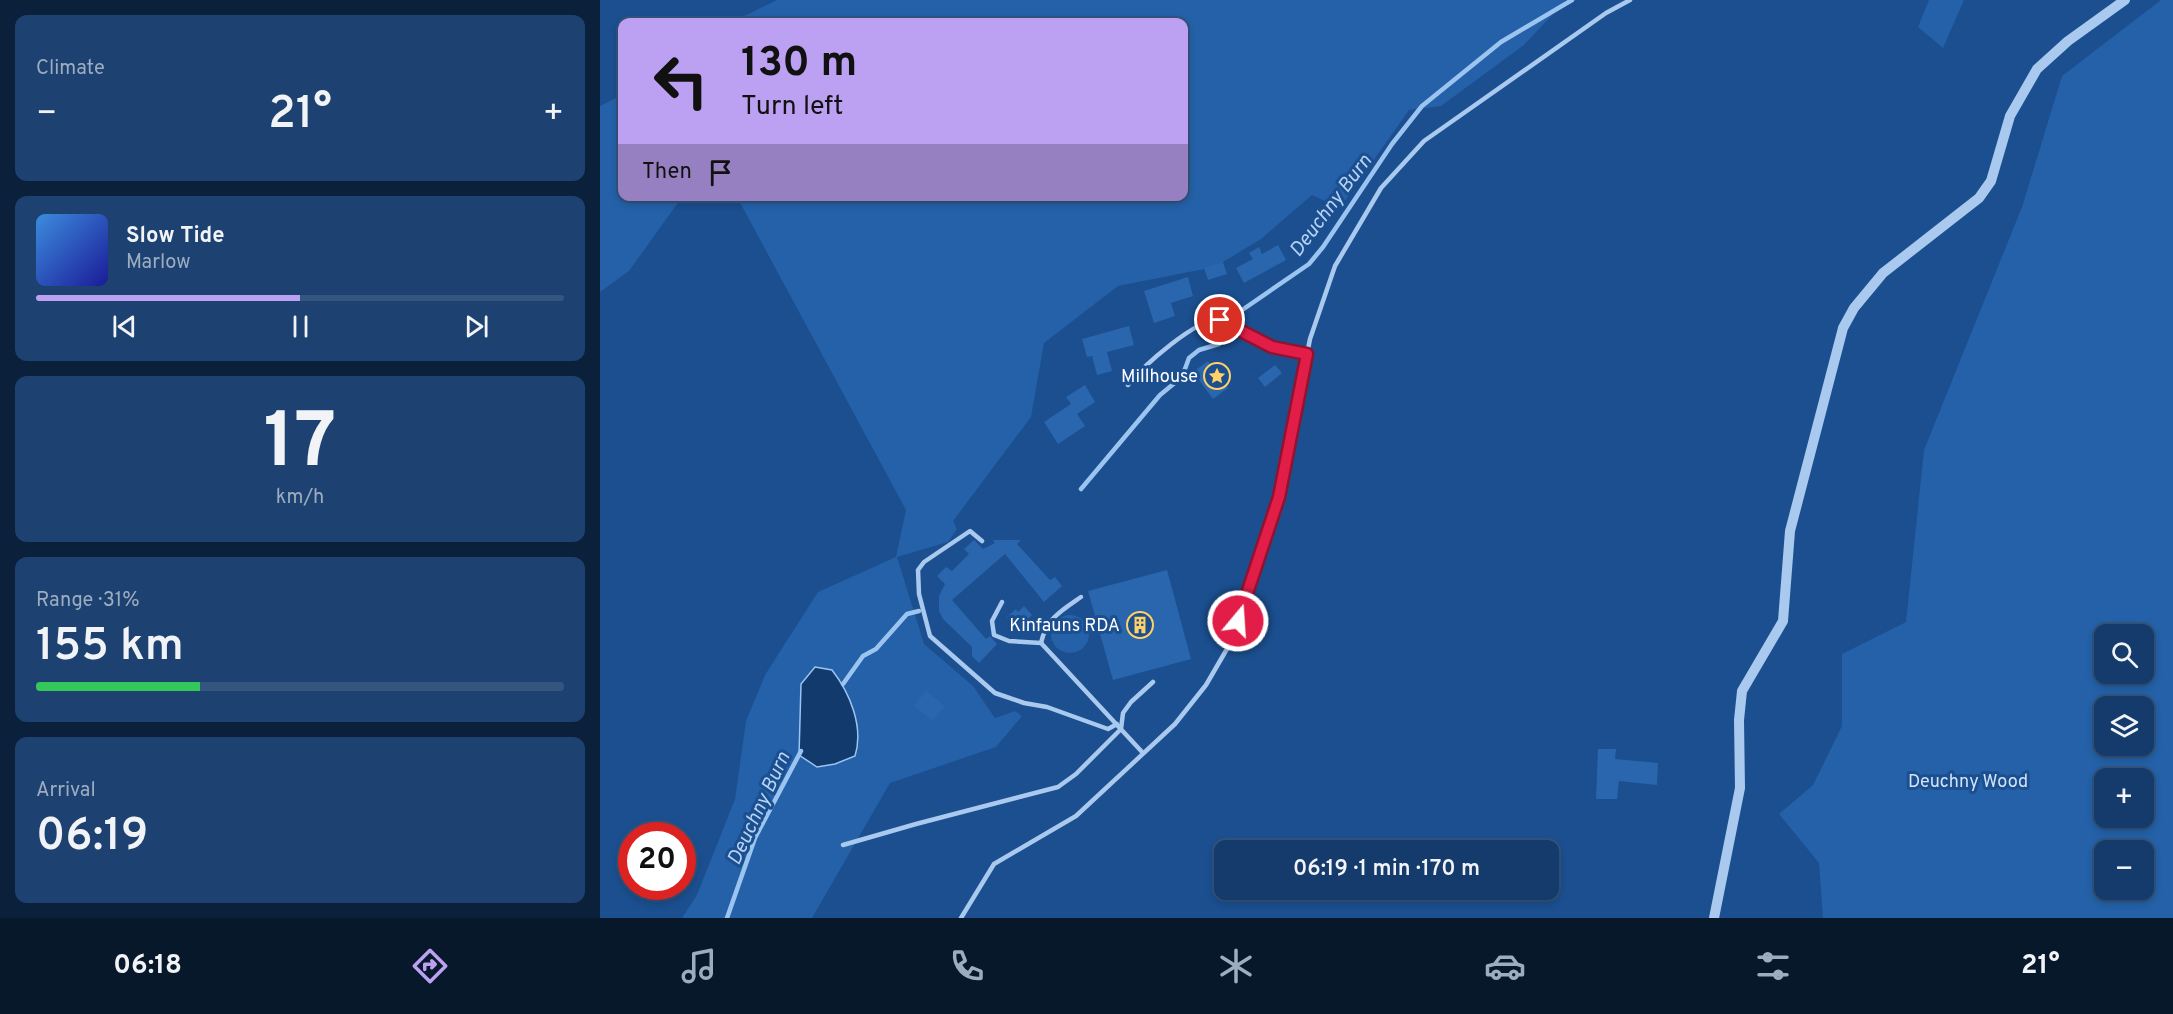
<!DOCTYPE html>
<html lang="en">
<head>
<meta charset="utf-8">
<style>
  body { margin:0; font-family:Overpass,sans-serif; background:#1d4271; color:#f1f3f6; height:100vh; display:flex; flex-direction:column; font-size:22px; white-space:nowrap }
  * { box-sizing:border-box; margin:0 }
  p { font-size:20px; color:#9dadc1 }
  .icon { flex:none; width:33px; height:33px; fill:none; stroke:currentColor; stroke-width:2; stroke-linecap:round; stroke-linejoin:round }
  .map { position:relative; flex:1; overflow:hidden }
  .side { display:flex; flex-direction:column; gap:15px; padding:15px; background:#0b203b; width:600px }
  .side>* { flex:none }
  .hud { position:absolute; left:18px; top:18px; width:570px; height:183px; border-radius:12px; box-shadow:0 3px 9px #0003,0 0 0 2px #33557e; background:#bca0f2; color:#111; overflow:hidden }
  .tools { position:absolute; left:1494px; top:624px; display:grid; gap:12px }
  .tools a { display:grid; place-items:center; width:60px; height:60px; border-radius:12px; background:#143b6b; box-shadow:0 3px 9px #0003,0 0 0 2px #33557e; font-size:30px }
  .speed { position:absolute; left:18px; top:822px; display:flex; gap:12px; font-size:30px; font-weight:700; text-align:center }
  .speed>* { display:grid; place-content:center; width:78px; height:78px; border-radius:50%; background:#143b6b; box-shadow:0 3px 9px #0003,0 0 0 2px #33557e; line-height:1 }
  .speed .limit { border:9px solid #d22; background:#fff; color:#111 }
  .pin { position:absolute; display:grid; place-items:center; width:51px; height:51px; color:#fff; margin:-26px; border:3px solid #fff; border-radius:50%; box-shadow:0 2px 6px #0007 }
  .me { position:absolute; width:66px; margin:-33px; rotate:18deg; stroke-linejoin:round; filter:drop-shadow(0 0 4px #0008) }
  .turn { display:flex; align-items:center; gap:21px; height:126px; padding:0 24px; font-size:27px }
  .turn .icon { width:78px; height:78px; stroke-width:2.5 }
  .turn b { display:block; font-size:42px; line-height:51px }
  .then { display:flex; align-items:center; height:57px; padding:0 24px; background:#0003; gap:12px; font-size:22px }
  .big { font-size:45px; font-weight:600; line-height:1.1 }
  .side .widget { flex:1; display:flex; flex-direction:column; justify-content:center; gap:9px; min-width:0; padding:0 21px; border-radius:12px; background:#1d4271 }
  .side .dial { align-items:center; gap:0 }
  .dial b { font-size:78px; line-height:1 }
  .song { display:flex; align-items:center; gap:18px }
  .cover { width:72px; height:72px; border-radius:9px; background:linear-gradient(135deg,hsl(210 70% 55%),hsl(240 70% 35%)) }
  .played { height:6px; border-radius:3px; background:linear-gradient(90deg,#bca0f2 50%,#33557e 50%) }
  .keys { display:flex; justify-content:space-around; direction:ltr }
  .heat { display:flex; justify-content:space-between; align-items:center; font-size:33px; direction:ltr }
  .charge { height:9px; border-radius:4px; background:linear-gradient(90deg,#34c759 31%,#33557e 0) }
  .trip { position:absolute; left:614px; top:840px; width:345px; height:60px; border-radius:12px; background:#143b6b; box-shadow:0 3px 9px #0003,0 0 0 2px #33557e; font-weight:600; line-height:60px; text-align:center }
  .menu { display:flex; height:96px; justify-content:space-around; align-items:center; background:#08182b; color:#9dadc1 }
  .menu .icon { width:42px; height:42px }
  .menu .selected { color:#bca0f2 }
  .menu b { font-size:27px; color:#f1f3f6 }
  main { display:flex; flex:1; min-height:0 }
  .map>svg:first-child { display:block }
  .green { fill:#2461a8; fill-rule:evenodd }
  .water { fill:#123a6d; stroke:#9cc4f0; stroke-width:1.5 }
  .lines { fill:none; stroke-linecap:round; stroke-linejoin:round }
  .stream { stroke:#9cc4f0; stroke-width:4.5 }
  .building { fill:#2a66ad }
  .service { stroke:#a9c9ee; stroke-width:4.5 }
  .tertiary { stroke:#a9c9ee; stroke-width:10 }
  .route-casing { stroke:#92132f; stroke-width:15 }
  .route { stroke:#e11d48; stroke-width:10 }
  .labels { text-anchor:middle; stroke-width:6; stroke-linejoin:round; paint-order:stroke }
  .poi-label { font-size:18px; fill:#fff; stroke:#1b4f8f; text-anchor:end }
  .park-label { font-size:18px; fill:#cfe3fa; stroke:#1b4f8f }
  .water-label { font-size:20px; font-style:italic; fill:#b5d3f5; stroke:#1b4f8f }
</style>
</head>
<body>
<main>
<section class="side">
<div class="widget"><p>Climate</p>
<div class="heat"><a>−</a><b class="big">21°</b><a>+</a></div>
</div>
<div class="widget">
<div class="song"><i class="cover"></i><div><b>Slow Tide</b><p>Marlow</p></div></div>
<div class="played"></div>
<div class="keys"><svg class="icon" aria-label="previous" viewBox="0 0 24 24"><path d="M18 5L8 12l10 7zM5 5v14"/></svg><svg class="icon" aria-label="pause" viewBox="0 0 24 24"><path d="M8 5v14M16 5v14"/></svg><svg class="icon" aria-label="next" viewBox="0 0 24 24"><path d="M6 5l10 7-10 7zM19 5v14"/></svg></div>
</div>
<div class="widget dial"><b>17</b><p>km/h</p></div>
<div class="widget"><p>Range · 31%</p><b class="big">155 km</b><div class="charge"></div></div>
<div class="widget"><p>Arrival</p><b class="big">06:19</b></div>
</section>
<div class="map">
<svg width="1573" height="918" viewBox="0 0 1573 918">
  <rect width="100%" height="100%" fill="#1b4f8f"/>
  <g class="green">
    <polygon points="177,0 966,0 924,45 841,106 809,110 740,208 712,195 661,239 623,262 604,269 518,286 444,343 431,417 353,521 357,529 348,542 297,557 324,644 373,686 395,718 415,711 422,716 396,747 290,783 212,918 82,918 97,895 135,799 146,721 165,675 218,592 296,557 306,510 137,197 584,196 584,22 132,22"/>
    <polygon points="1329,0 1364,0 1343,48 1318,27"/>
    <path d="M1561 0H1573V918H1223L1219 863 1179 814 1213 785 1242 726V654L1306 622 1324 450 1422 207 1462 76ZM1544 634V674H1504V634ZM1544 706V746H1504V706ZM1544 778V818H1504V778ZM1544 850V890H1504V850Z"/>
    <polygon points="22,95 22,196 82,197 29,271 0,292 0,106"/>
    <circle cx="470" cy="634" r="19"/>
  </g>
  <path class="water" d="M215 667 232 670C250 693 264 727 255 756L235 764 217 767 199 755 201 684Z"/>
  <g class="lines">
    <g class="stream">
      <polyline points="481,489 560,395 582,377 589,358 599,350 619,344 630,334 629,319 709,264 723,247 792,144 822,106 901,42 972,0"/>
      <polyline points="243,684 263,656 276,649 307,614 319,611"/>
      <polyline points="127,918 155,838 201,751"/>
    </g>
  </g>
  <g class="building">
    <polygon points="678,245 686,260 644,283 636,268 653,259 649,253 659,247 662,254"/>
    <polygon points="623,262 627,274 608,280 604,268"/>
    <polygon points="588,277 593,296 571,303 575,316 554,323 544,291"/>
    <polygon points="529,326 534,345 507,352 512,371 497,375 492,356 487,357 482,339"/>
    <polygon points="608,361 628,388 613,399 593,372"/>
    <polygon points="675,365 682,373 665,387 658,378"/>
    <polygon points="485,385 495,402 477,414 485,426 458,444 444,422 471,404 466,397"/>
    <polygon points="374,540 383,549 395,543 393,540 421,540 417,544 450,580 455,577 462,586 444,602 405,554 352,600 386,639 390,636 397,644 379,663 372,656 372,647 343,619 339,611 339,596 345,584 337,576 346,567 352,571 369,554 364,549"/>
    <polygon points="567,570 591,659 513,680 488,591"/>
    <polygon points="424,606 432,615 428,619 430,621 418,632 409,622 411,621 407,617 416,609 418,612"/>
    <polygon points="326,691 345,706 333,721 314,706"/>
    <polygon points="998,749 1016,749 1015,759 1058,763 1057,785 1019,781 1017,799 996,799"/>
  </g>
  <g class="lines">
    <g class="service">
      <path d="M528 385C540 368 600 315 621 320 638 325 654 339 670 346 681 351 695 352 707 354"/>
      <polyline points="382,541 370,531 324,562 318,570 319,594 330,636 395,693 424,703 447,707 508,729 517,724"/>
      <polyline points="402,602 392,621 394,635 409,641 441,643 543,753"/>
      <path d="M441 643C446 619 462 610 481 597"/>
      <polyline points="243,845 316,824 458,787 476,774 521,729 523,713 531,702 553,682"/>
      <polyline points="361,918 394,864 476,816 575,724 606,685 631,642 679,497 710,339 735,266 781,188 824,141 1006,13 1030,0"/>
    </g>
    <polyline class="tertiary" points="1114,918 1140,788 1139,720 1142,691 1183,621 1190,531 1243,328 1254,308 1283,273 1379,198 1391,181 1410,116 1437,69 1468,41 1525,0"/>
  </g>
  <g class="lines">
    <defs>
      <polyline id="route" points="620,320 672,347 707,354 679,497 638,621"/>
    </defs>
    <use href="#route" class="route-casing"/>
    <use href="#route" class="route"/>
  </g>
  <defs>
    <symbol id="sight-ring" viewBox="-11 -11 22 22"><circle r="9.5" fill="#1b4f8f" stroke="#ffd166" stroke-width="1.5"/><path d="M0-6L1.8-2.2L6-1.7L2.9 1.2L3.7 5.4L0 3.3L-3.7 5.4L-2.9 1.2L-6-1.7L-1.8-2.2Z" fill="#ffd166"/></symbol>
    <symbol id="building-ring" viewBox="-11 -11 22 22"><circle r="9.5" fill="#1b4f8f" stroke="#ffd166" stroke-width="1.5"/><path d="M-4-6H4V6H1V3H-1V6H-4ZM-2.5-4.3h1.7v1.8h-1.7ZM.8-4.3h1.7v1.8H.8ZM-2.5-1h1.7V.8h-1.7ZM.8-1h1.7V.8H.8Z" fill="#ffd166"/></symbol>
  </defs>
  <g fill-rule="evenodd">
    <use href="#sight-ring" x="602" y="361" width="30" height="30"/>
    <use href="#building-ring" x="525" y="610" width="30" height="30"/>
  </g>
  <g class="labels">
    <g class="poi-label">
      <text x="598" y="382">Millhouse</text>
      <text x="520" y="631">Kinfauns RDA</text>
    </g>
    <g class="park-label">
      <text x="1368" y="787">Deuchny Wood</text>
    </g>
    <g class="water-label">
      <text transform="translate(730 205) rotate(-53)" y="7">Deuchny Burn</text>
      <text transform="translate(158 808) rotate(-65)" y="7">Deuchny Burn</text>
    </g>
  </g>
</svg>
<div class="tools">
<a><svg class="icon" aria-label="search" viewBox="0 0 24 24"><circle cx="10" cy="10" r="6"/><path d="M15 15l6 6"/></svg></a>
<a><svg class="icon" aria-label="layers" viewBox="0 0 24 24"><path d="M12 4l9 5-9 5-9-5zM3 14l9 5 9-5"/></svg></a>
<a>+</a>
<a>−</a>
</div>
<div class="speed"><div class="limit">20</div></div>
<div class="pin" style="left:620px;top:320px;background:#d93025"><svg class="icon" aria-label="arrive" viewBox="0 0 24 24"><path d="M6 21V4h12l-3 4 3 4H6"/></svg></div>
<svg class="me" style="left:638px;top:621px" viewBox="-20 -20 40 40"><circle r="17" fill="#e11d48" stroke="#fff" stroke-width="3"/><path d="M0-11L8 9 0 5-8 9z" fill="#fff"/></svg>
<div class="trip">06:19 · 1 min · 170 m</div>
<div class="hud">
<div class="turn"><svg class="icon" aria-label="left" viewBox="0 0 24 24"><path d="M17 20v-9H6M10 6l-5 5 5 5"/></svg><div><b>130 m</b>Turn left</div></div>
<div class="then">Then<svg class="icon" aria-label="arrive" viewBox="0 0 24 24"><path d="M6 21V4h12l-3 4 3 4H6"/></svg></div>
</div>
</div>
</main>
<nav class="menu">
<b>06:18</b>
<svg class="icon selected" aria-label="directions" viewBox="0 0 24 24"><path d="M12 3l9 9-9 9-9-9zM9 14v-3h6M13 9l2 2-2 2"/></svg>
<svg class="icon" aria-label="music" viewBox="0 0 24 24"><path d="M9 18V5l10-2v13"/><circle cx="6" cy="18" r="3"/><circle cx="16" cy="16" r="3"/></svg>
<svg class="icon" aria-label="phone" viewBox="0 0 24 24"><path d="M5 4h4l2 5-3 2q2 4 5 5l2-3 5 2v4C11 20 4 13 5 4z"/></svg>
<svg class="icon" aria-label="climate" viewBox="0 0 24 24"><path d="M12 3v18M4 7l16 10M4 17L20 7"/></svg>
<svg class="icon" aria-label="car" viewBox="0 0 24 24"><path d="M5 17H2v-5l4-1 3-4h7l3 4 3 1v5h-3M9 17h6M6 11h13"/><circle cx="7" cy="17" r="2"/><circle cx="17" cy="17" r="2"/></svg>
<svg class="icon" aria-label="filters" viewBox="0 0 24 24"><path d="M4 7h16M4 17h16"/><circle cx="9" cy="7" r="2"/><circle cx="15" cy="17" r="2"/></svg>
<b>21°</b>
</nav>
</body>
</html>
